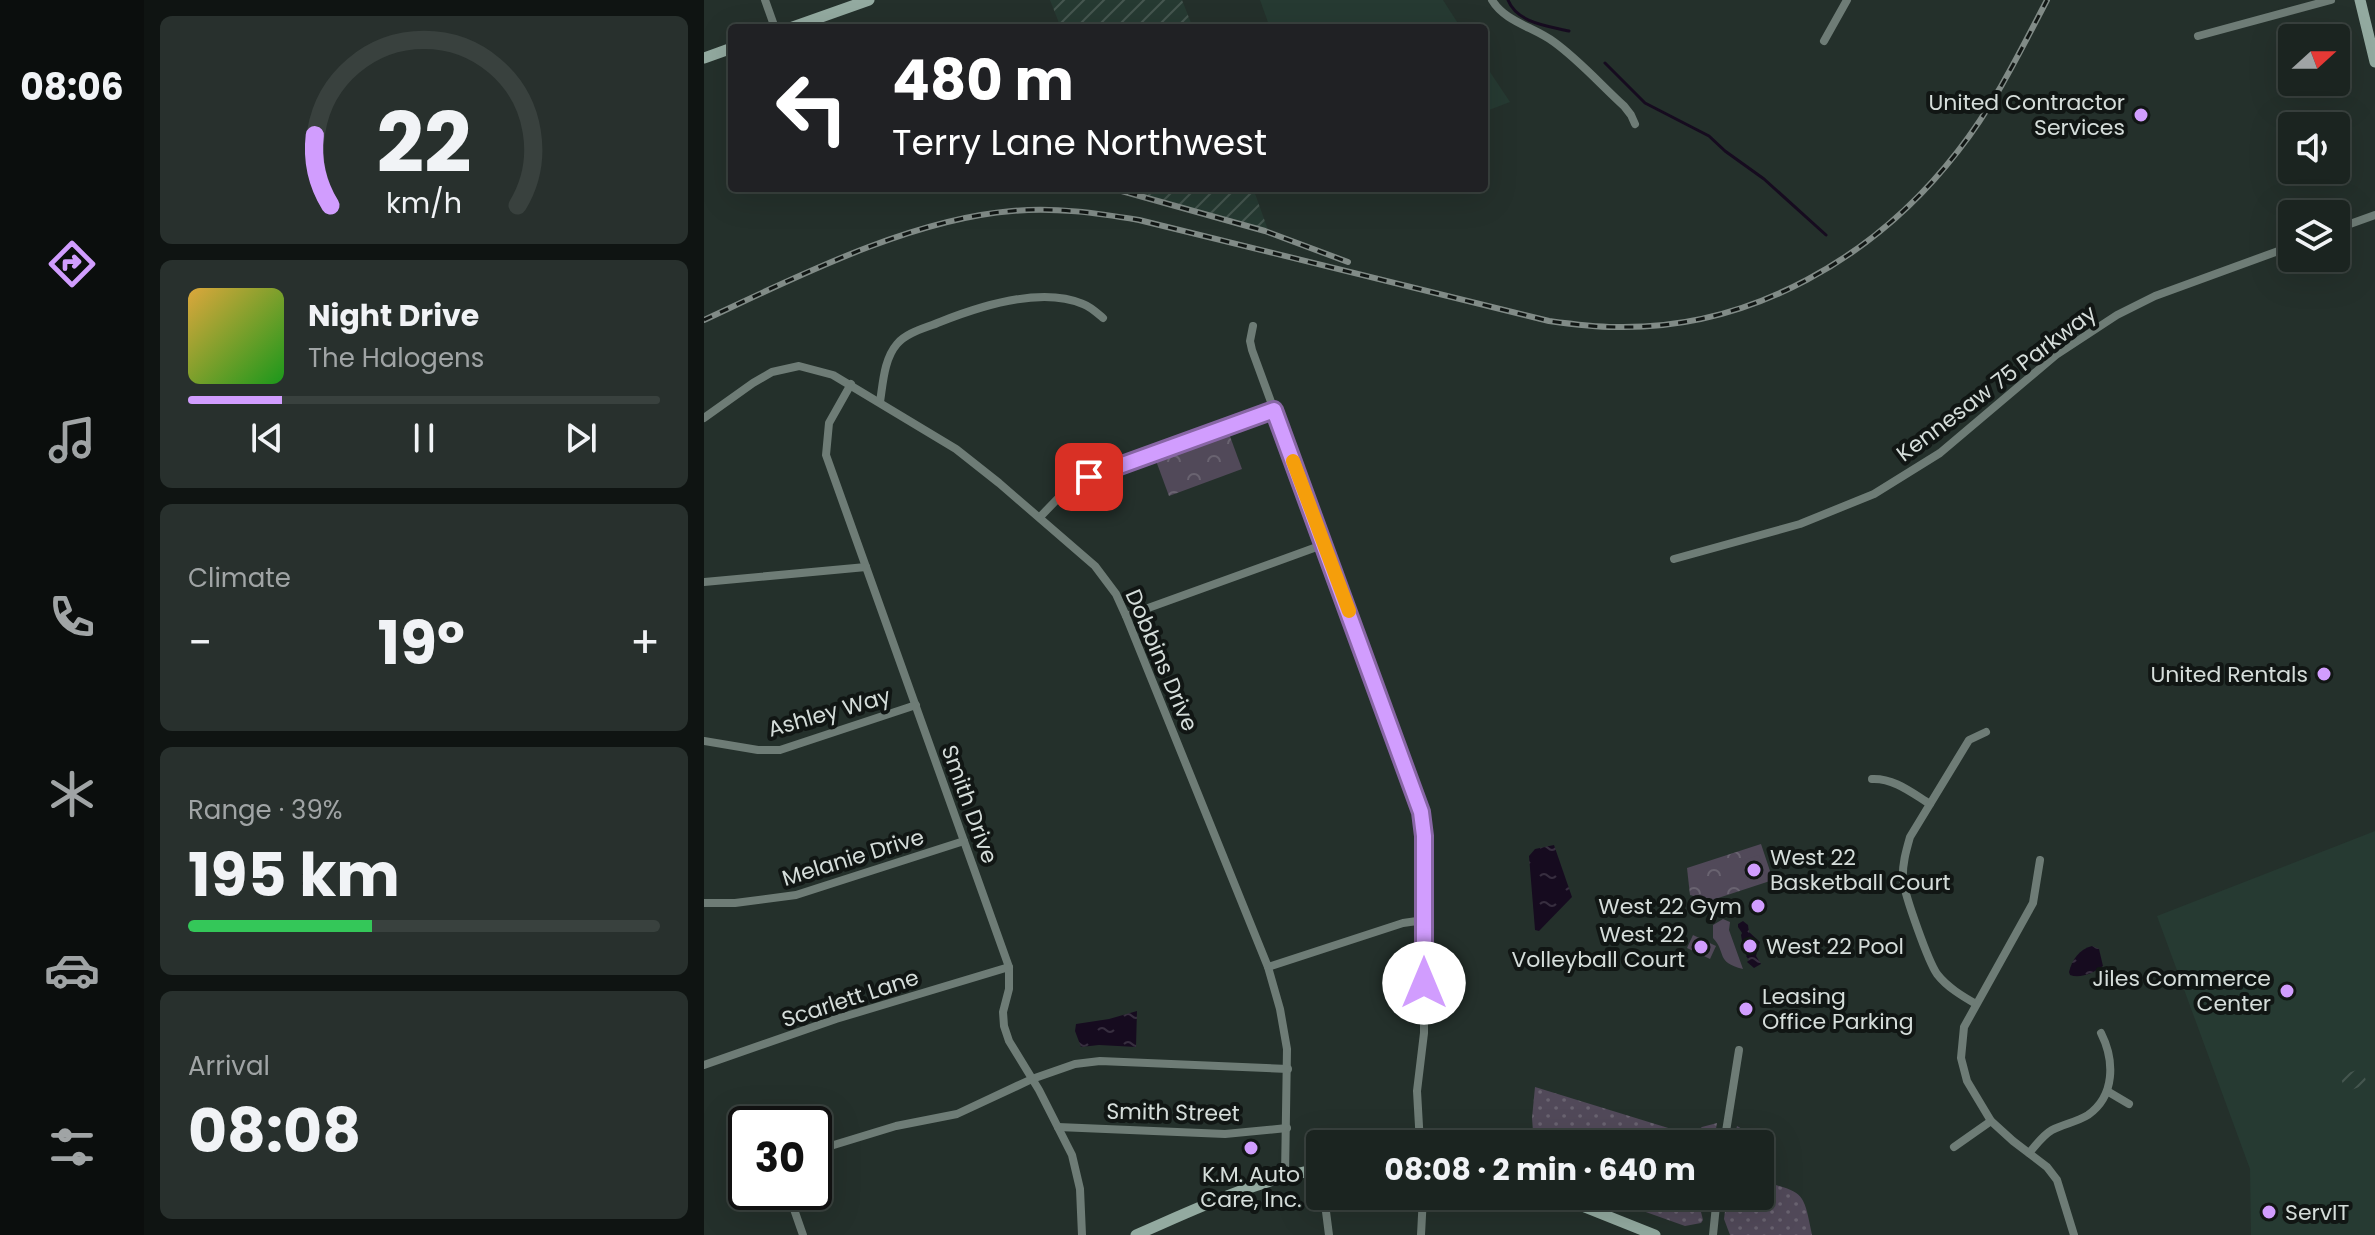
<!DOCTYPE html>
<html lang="en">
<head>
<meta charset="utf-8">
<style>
  body { margin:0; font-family:Poppins,sans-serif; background:#28302d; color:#f1f3f6; height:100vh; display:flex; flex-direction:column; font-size:30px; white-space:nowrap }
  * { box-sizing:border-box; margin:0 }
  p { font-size:26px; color:#a0a4a5 }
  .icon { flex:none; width:44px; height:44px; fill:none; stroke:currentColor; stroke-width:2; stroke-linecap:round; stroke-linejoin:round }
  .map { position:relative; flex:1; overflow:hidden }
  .details { display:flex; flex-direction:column; gap:16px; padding:16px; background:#0f1412; width:560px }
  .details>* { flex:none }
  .hud { position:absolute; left:24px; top:24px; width:760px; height:168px; border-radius:8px; box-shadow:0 8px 32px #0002,0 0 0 2px #39413e; background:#202124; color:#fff; overflow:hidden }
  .needle { width:52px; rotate:69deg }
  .fabs { position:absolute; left:1574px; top:24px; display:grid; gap:16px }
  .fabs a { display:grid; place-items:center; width:72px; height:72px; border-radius:8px; background:#1b2420; box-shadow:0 8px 32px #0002,0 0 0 2px #39413e; font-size:40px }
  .speed { position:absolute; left:24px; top:1106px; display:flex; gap:16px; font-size:40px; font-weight:700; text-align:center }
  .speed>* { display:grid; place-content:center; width:104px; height:104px; border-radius:50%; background:#1b2420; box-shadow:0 8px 32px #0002,0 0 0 2px #39413e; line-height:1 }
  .speed .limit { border:4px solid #111; border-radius:12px; background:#fff; color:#111 }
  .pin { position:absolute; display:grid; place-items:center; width:68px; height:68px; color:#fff; margin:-34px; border-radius:16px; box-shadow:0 4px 12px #0006 }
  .me { position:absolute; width:88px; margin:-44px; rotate:0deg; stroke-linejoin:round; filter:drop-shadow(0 0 6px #0008) }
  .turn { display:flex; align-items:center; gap:28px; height:168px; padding:0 32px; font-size:36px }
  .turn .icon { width:104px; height:104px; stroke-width:2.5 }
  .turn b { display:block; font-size:56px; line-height:68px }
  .big { font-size:60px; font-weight:700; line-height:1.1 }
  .details .card { flex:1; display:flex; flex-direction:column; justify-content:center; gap:12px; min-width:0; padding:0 28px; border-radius:12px; background:#28302d }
  .details .dial { align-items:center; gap:0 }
  .dial svg { height:208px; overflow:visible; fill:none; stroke:#39413e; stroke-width:7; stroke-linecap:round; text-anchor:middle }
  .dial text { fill:#f1f3f6; stroke:none }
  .song { display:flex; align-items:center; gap:24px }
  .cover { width:96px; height:96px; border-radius:12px; background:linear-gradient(135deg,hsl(40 70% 55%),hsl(120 70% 35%)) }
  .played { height:8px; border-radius:4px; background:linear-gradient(90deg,#d19dfe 20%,#39413e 20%) }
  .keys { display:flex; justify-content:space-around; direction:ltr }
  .heat { display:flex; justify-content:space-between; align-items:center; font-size:44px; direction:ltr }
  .charge { height:12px; border-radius:6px; background:linear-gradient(90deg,#34c759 39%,#39413e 0) }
  .trip { position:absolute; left:602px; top:1130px; width:468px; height:80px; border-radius:8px; background:#1b2420; box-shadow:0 8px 32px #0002,0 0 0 2px #39413e; font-weight:700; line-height:80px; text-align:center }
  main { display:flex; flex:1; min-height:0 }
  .menu { display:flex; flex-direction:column; width:144px; justify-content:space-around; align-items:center; background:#0b0e0d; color:#a0a4a5 }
  .menu .icon { width:56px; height:56px }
  .menu .selected { color:#d19dfe }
  .menu b { font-size:36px; color:#f1f3f6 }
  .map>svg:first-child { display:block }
  .built { fill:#263a32 }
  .industrial { fill:url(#industrial-furrows) }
  .grass { fill:url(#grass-dots) }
  .park { fill:url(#park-crowns) }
  .garden { fill:#514959 }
  .water { fill:url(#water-ripples) }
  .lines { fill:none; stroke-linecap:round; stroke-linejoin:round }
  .stream { stroke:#160b1f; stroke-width:3 }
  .street { stroke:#6e7c76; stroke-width:8 }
  .secondary { stroke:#93aaa0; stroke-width:11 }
  .rail-casing { stroke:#818b87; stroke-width:6 }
  .rail { stroke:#111614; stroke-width:3; stroke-dasharray:9; stroke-linecap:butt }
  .route-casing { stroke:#8866a5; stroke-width:20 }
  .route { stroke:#d19dfe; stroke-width:14 }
  .slow { stroke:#f59e0b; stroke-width:14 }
  .poi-dot { fill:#d19dfe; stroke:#111614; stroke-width:3 }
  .labels { text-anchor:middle; stroke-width:8; stroke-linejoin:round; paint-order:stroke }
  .poi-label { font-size:22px; fill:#d5ddda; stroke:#111614; text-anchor:end }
  .street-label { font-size:22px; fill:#d5ddda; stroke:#111614 }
</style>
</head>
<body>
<main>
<nav class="menu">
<b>08:06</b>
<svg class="icon selected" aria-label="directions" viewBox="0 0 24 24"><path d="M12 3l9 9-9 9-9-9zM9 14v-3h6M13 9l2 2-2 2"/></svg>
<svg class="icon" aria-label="music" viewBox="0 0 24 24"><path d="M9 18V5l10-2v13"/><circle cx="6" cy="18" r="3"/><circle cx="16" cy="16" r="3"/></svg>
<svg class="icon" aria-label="phone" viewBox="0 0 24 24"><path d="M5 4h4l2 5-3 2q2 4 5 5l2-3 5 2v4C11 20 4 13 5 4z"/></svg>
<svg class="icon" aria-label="climate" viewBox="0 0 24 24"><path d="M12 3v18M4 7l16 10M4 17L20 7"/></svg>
<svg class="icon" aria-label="car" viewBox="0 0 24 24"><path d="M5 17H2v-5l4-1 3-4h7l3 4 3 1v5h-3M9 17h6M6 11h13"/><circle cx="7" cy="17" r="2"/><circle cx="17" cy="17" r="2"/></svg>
<svg class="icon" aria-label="filters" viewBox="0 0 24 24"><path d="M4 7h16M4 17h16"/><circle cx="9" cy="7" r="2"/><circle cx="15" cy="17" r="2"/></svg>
</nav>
<section class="details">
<div class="card dial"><svg viewBox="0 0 100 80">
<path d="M14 69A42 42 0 1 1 86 69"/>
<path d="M14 69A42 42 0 0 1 8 42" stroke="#d19dfe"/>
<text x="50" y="56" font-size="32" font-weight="700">22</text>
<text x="50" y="72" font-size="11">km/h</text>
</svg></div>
<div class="card">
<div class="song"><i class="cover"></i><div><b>Night Drive</b><p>The Halogens</p></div></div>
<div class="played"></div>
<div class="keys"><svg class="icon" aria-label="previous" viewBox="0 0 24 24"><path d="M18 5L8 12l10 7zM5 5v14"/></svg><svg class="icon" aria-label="pause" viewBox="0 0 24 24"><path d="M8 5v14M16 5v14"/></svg><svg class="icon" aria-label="next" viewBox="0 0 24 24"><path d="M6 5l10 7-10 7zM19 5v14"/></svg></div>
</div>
<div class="card"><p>Climate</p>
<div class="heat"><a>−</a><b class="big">19°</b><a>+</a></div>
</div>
<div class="card"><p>Range · 39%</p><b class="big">195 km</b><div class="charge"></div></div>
<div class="card"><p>Arrival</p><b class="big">08:08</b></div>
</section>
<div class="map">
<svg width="1671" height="1235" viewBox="0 0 1671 1235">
  <defs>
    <pattern id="industrial-furrows" width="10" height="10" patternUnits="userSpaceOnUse" patternTransform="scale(2)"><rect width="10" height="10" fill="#263a32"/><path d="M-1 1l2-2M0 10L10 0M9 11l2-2" fill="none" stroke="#45564f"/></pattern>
    <pattern id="grass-dots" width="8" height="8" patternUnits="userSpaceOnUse" patternTransform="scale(2)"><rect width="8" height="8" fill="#514959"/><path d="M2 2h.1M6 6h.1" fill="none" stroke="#696370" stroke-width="1.8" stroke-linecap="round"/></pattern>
    <pattern id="park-crowns" width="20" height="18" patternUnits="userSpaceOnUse" patternTransform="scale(2)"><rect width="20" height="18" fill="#514959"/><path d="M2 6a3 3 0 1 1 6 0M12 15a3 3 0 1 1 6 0" fill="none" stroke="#696370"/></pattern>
    <pattern id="water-ripples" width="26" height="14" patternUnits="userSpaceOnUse" patternTransform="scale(2)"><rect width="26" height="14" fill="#160b1f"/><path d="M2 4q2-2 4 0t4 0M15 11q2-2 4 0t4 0" fill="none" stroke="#372e3f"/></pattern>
  </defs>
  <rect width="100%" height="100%" fill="#24302b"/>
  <g class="built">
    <polygon points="556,0 739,0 757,28 566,28"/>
    <polygon points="780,63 806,102 780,112"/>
    <polygon points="1671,831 1671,1235 1547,1235 1546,1169 1453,916"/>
  </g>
  <g class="industrial">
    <polygon points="346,0 478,0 489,28 357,28"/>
    <polygon points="418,188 549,188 564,230"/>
    <polygon points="1658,1068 1663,1084 1642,1092 1636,1076"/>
  </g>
  <g class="grass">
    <polygon points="831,1087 987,1135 998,1127 1013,1123 1010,1140 1006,1144 830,1144 828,1118"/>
    <polygon points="1033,1126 1043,1132 1053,1144 1029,1144"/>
    <path d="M1056 1180C1100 1194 1099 1189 1108 1235H1026L1020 1219 1023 1196H1056Z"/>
    <polygon points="897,1196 991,1196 987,1207 997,1212 999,1220 997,1223 981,1226"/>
  </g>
  <g class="park">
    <polygon points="524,431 538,469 465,496 451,458"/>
    <polygon points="1057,844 1069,880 1005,901 986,895 983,868"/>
  </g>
  <g class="garden">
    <polygon points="1055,855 1063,879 1044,884 1037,861"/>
    <path d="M1019 919 1026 922 1025 930 1039 969C1011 962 1023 953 1009 938V925Z"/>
    <polygon points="989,935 1012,946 1006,959 983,948"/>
  </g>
  <g class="water">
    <polygon points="850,845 868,897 835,931 831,930 825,856 831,849"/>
    <polygon points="1039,921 1044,925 1045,932 1056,942 1052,956 1057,964 1050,968 1043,962 1045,960 1042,956 1044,954 1039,947 1037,935 1038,933 1034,927 1034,924"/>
    <path d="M1388 946 1395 949 1399 966C1391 972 1377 979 1366 975L1365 972C1368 960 1375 949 1388 946Z"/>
    <polygon points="433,1011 432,1047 395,1045 377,1047 371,1031 372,1024 405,1019"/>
  </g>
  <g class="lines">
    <g class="stream">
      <path d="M804 0C813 23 844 26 865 31"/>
      <polyline points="901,63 941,103 1005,136 1021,151 1060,179 1122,235"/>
    </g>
    <g class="street">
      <polyline points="61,0 71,28"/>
      <path d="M788 0C801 22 830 27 850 42 875 60 897 85 920 106L927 115 931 124"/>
      <polyline points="1494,36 1627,0"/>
      <polyline points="1120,41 1143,0"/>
      <polyline points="1632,229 1671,215"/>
      <polyline points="549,326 546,341 548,350 717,812 720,836 720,1033 713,1091 716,1144"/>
      <polyline points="147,384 125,423 122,455 305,967 305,989 299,1012 300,1026 305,1041 335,1090 368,1155 376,1189 378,1235"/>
      <path d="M176 402C179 383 180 359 193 344 203 332 222 328 236 322 276 306 337 286 379 304 387 307 393 313 399 318"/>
      <polyline points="0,418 49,383 68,372 95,366 129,375 252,449 295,483 391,566 412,594 422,616 564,967 576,1009 583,1049 581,1176"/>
      <polyline points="336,517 364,488 385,477 570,410"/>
      <polyline points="970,559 1096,524 1170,494 1236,453 1352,355 1413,315 1451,296 1588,246"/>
      <polyline points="0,582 162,567"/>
      <polyline points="422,616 621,544"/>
      <polyline points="0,741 54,750 76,750 212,705"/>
      <path d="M1168 779C1190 778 1208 793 1226 804"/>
      <polyline points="1336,860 1329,903 1260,1027 1257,1058 1263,1081 1287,1121 1309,1141 1343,1167 1353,1180 1370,1235"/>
      <polyline points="0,903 31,903 92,895 260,841"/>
      <polyline points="564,967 699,923 720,920"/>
      <path d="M1272 1004C1258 996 1243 987 1233 974 1224 961 1201 896 1199 880 1198 865 1202 851 1206 837L1265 740 1282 732"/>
      <polyline points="0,1065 132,1019 305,967"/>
      <polyline points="1403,1091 1425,1104"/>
      <polyline points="354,1127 521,1134 583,1128"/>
      <polyline points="1020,1144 1035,1050"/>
      <polyline points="1250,1147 1287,1121"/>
      <polyline points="110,1151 192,1126 253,1114 328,1079 371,1064 396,1061 584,1069"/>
      <path d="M1325 1153C1332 1145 1339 1135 1348 1130 1359 1124 1373 1122 1384 1115 1411 1096 1411 1061 1397 1033"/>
      <polyline points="84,1192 99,1235"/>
      <polyline points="620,1196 625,1235"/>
      <polyline points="717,1235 719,1196"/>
      <polyline points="1009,1235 1013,1196"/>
    </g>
    <g class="secondary">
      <polyline points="1656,0 1671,62"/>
      <polyline points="86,28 165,0"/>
      <polyline points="0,58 28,48"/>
      <polyline points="853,1196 951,1235"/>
      <path d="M432 1235C492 1209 551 1180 616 1169"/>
    </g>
    <defs>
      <g id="rail">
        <polyline points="407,188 561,231 644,262"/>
        <path d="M0 320C92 277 207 219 308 211 351 207 393 213 435 220L845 321C867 324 889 327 911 327 1047 330 1172 257 1254 151 1290 105 1316 52 1343 0"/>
      </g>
    </defs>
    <use href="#rail" class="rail-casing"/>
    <use href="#rail" class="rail"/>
  </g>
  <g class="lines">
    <defs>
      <polyline id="route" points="385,477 570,410 717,812 720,836 720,983"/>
    </defs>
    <use href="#route" class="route-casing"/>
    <use href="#route" class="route"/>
    <polyline class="slow" points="589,461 645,611"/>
  </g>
  <g class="poi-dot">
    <circle cx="1437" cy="115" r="8"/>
    <circle cx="1620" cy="674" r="8"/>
    <circle cx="1050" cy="870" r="8"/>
    <circle cx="1054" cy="906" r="8"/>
    <circle cx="1046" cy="946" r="8"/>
    <circle cx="997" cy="947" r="8"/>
    <circle cx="1583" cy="991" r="8"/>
    <circle cx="1042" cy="1009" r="8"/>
    <circle cx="547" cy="1148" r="8"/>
    <circle cx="1565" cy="1212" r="8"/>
  </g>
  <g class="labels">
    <g class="poi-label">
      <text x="1421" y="110">United Contractor<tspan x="1421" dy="25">Services</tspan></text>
      <text x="1604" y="682">United Rentals</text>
      <text x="1066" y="865" text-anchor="start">West 22<tspan x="1066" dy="25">Basketball Court</tspan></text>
      <text x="1038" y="914">West 22 Gym</text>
      <text x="981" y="942">West 22<tspan x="981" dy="25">Volleyball Court</tspan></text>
      <text x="1062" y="954" text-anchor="start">West 22 Pool</text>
      <text x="1567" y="986">Jiles Commerce<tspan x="1567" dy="25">Center</tspan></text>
      <text x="1058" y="1004" text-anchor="start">Leasing<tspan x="1058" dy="25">Office Parking</tspan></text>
      <text x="547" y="1182" text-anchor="middle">K.M. Auto<tspan x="547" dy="25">Care, Inc.</tspan></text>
      <text x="1581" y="1220" text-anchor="start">ServIT</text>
    </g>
    <g class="street-label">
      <text transform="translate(1292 383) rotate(-37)" y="8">Kennesaw 75 Parkway</text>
      <text transform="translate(458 660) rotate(67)" y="8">Dobbins Drive</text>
      <text transform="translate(125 712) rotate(-16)" y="8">Ashley Way</text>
      <text transform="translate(266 804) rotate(70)" y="8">Smith Drive</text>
      <text transform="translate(149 857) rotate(-17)" y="8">Melanie Drive</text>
      <text transform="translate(146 998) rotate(-18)" y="8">Scarlett Lane</text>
      <text transform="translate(469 1112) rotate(1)" y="8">Smith Street</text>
    </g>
  </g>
</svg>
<div class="fabs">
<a><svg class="needle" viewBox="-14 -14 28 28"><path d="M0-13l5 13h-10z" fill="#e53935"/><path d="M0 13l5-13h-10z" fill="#a0a4a5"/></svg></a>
<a><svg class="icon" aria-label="sound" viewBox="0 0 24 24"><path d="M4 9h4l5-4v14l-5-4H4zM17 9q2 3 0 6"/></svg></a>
<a><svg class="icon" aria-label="layers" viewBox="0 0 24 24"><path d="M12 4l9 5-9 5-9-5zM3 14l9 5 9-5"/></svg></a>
</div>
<div class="speed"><div class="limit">30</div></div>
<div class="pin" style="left:385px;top:477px;background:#d93025"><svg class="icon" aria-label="arrive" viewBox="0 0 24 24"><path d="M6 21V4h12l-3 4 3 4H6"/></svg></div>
<svg class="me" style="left:720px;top:983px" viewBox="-20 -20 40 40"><circle r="19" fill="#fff"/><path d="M0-13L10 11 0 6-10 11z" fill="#d19dfe"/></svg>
<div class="trip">08:08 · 2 min · 640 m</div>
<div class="hud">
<div class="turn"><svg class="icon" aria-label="left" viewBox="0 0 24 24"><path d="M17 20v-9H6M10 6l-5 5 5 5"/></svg><div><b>480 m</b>Terry Lane Northwest</div></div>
</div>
</div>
</main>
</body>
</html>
